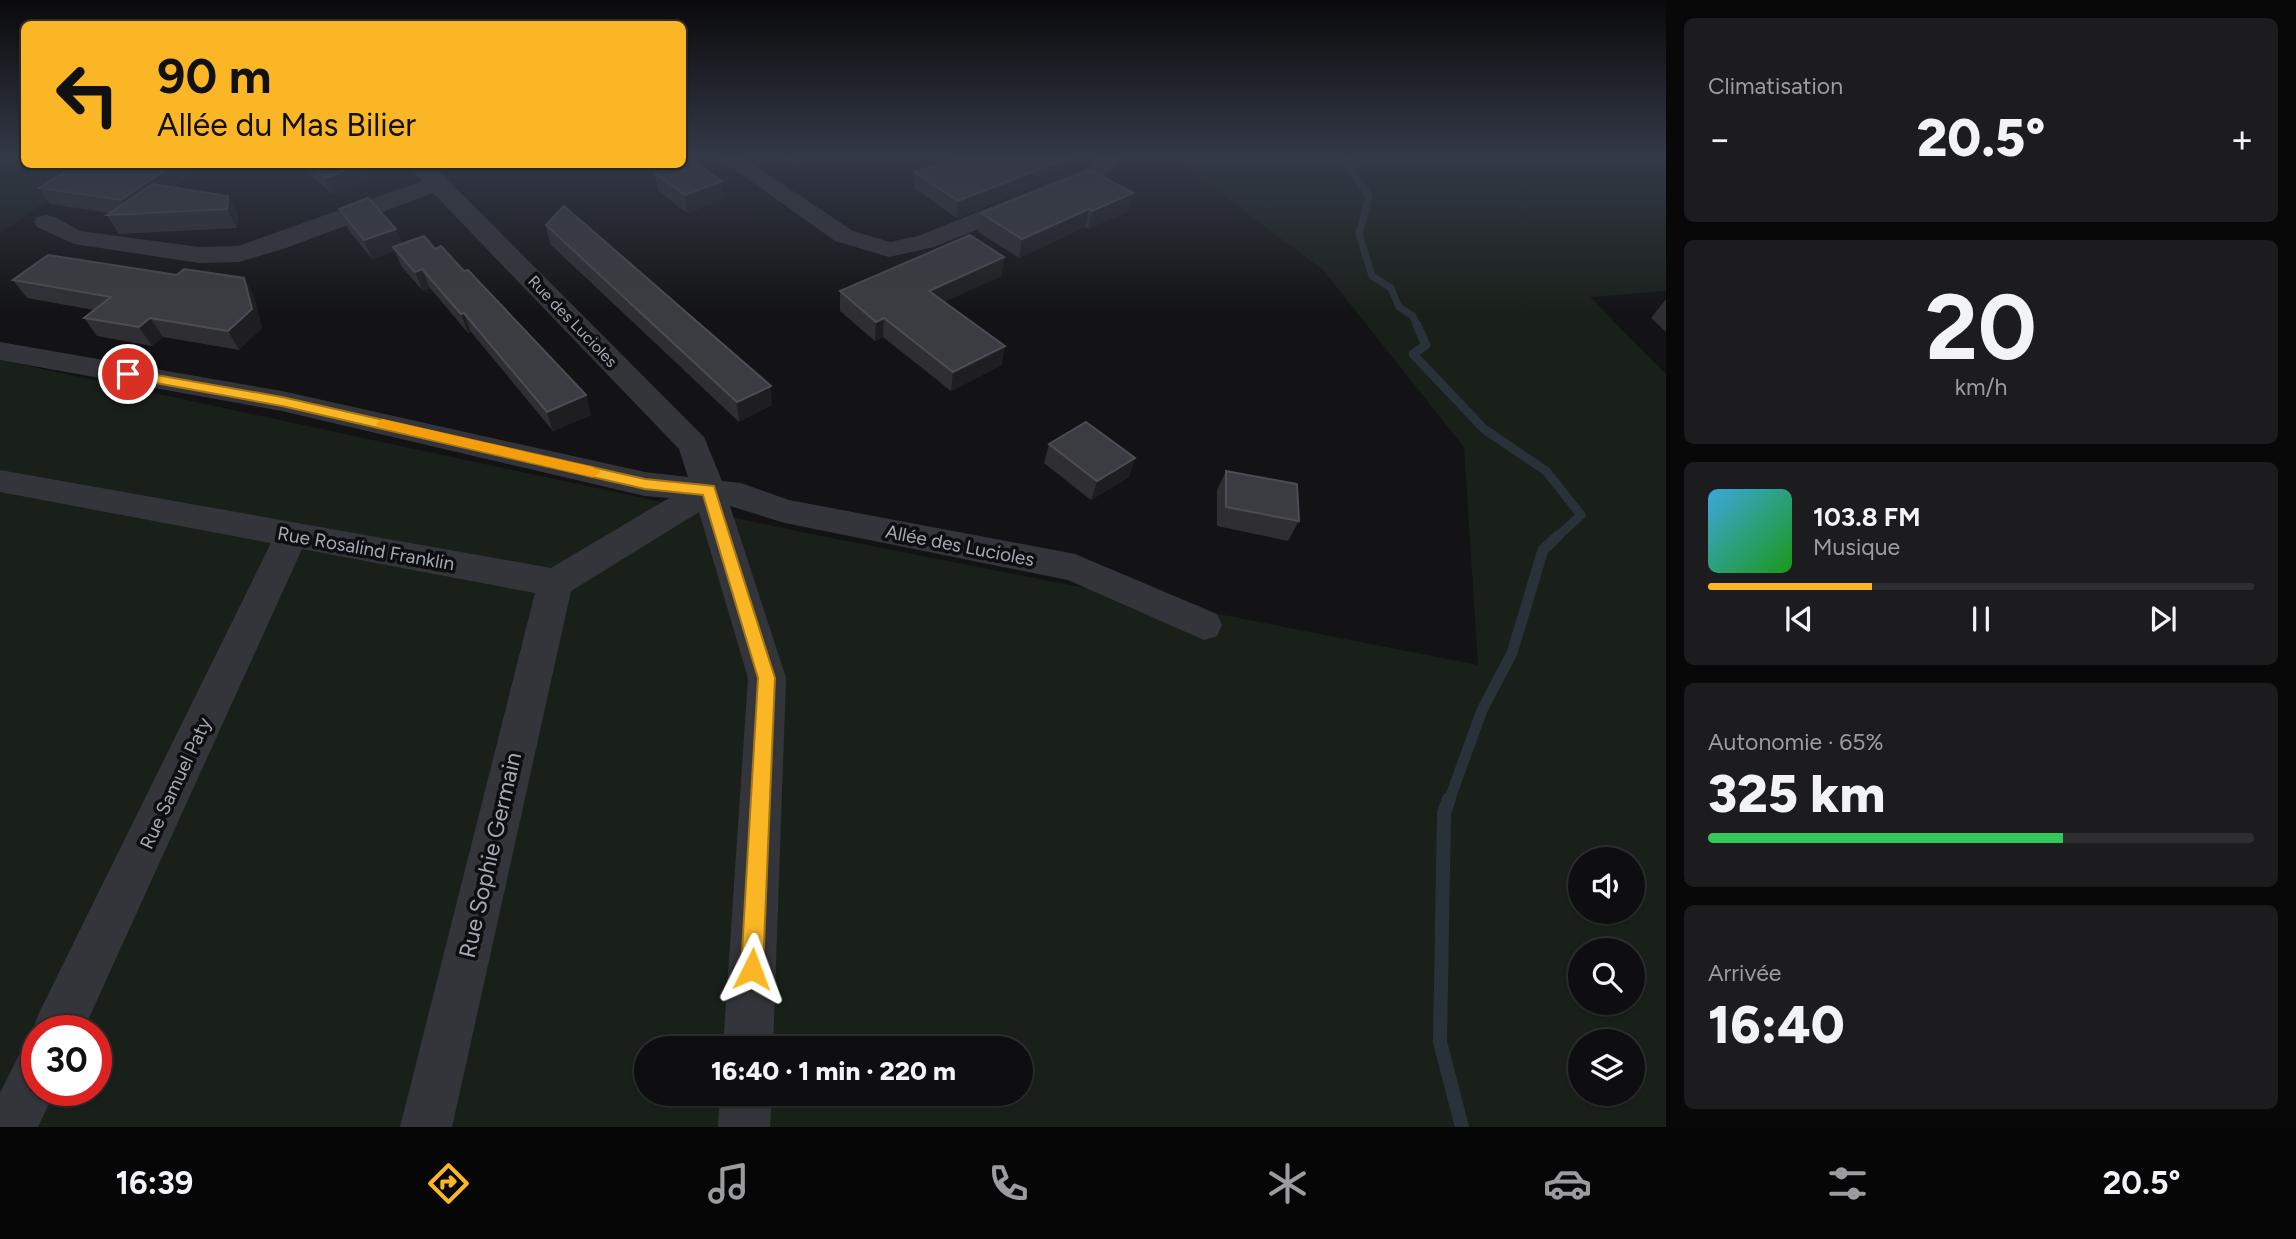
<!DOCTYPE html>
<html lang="fr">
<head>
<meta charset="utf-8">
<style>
  body { margin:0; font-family:Figtree,sans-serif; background:#1c1c1e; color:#f1f3f6; height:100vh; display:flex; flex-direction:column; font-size:26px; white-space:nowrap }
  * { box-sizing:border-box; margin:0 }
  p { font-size:23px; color:#9b9c9f }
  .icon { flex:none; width:38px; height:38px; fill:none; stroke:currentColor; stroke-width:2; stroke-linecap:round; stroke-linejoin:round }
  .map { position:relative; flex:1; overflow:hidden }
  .panel { display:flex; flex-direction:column; gap:18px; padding:18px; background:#080809; width:630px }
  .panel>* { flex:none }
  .banner { position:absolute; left:21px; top:21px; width:665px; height:147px; border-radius:10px; box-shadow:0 2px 5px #0004,0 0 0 2px #2e2e30; background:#fbb625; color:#111; overflow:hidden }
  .controls { position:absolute; left:1568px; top:847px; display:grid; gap:14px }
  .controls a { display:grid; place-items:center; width:77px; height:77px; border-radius:50%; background:#0e0e10; box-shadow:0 2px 5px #0004,0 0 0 2px #2e2e30; font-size:35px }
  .speed { position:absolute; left:21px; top:1015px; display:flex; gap:14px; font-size:35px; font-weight:700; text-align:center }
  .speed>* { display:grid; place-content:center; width:91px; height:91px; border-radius:50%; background:#0e0e10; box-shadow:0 2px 5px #0004,0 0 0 2px #2e2e30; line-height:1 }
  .speed .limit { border:10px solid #d22; background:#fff; color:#111 }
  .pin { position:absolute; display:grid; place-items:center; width:60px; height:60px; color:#fff; margin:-30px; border:4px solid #fff; border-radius:50%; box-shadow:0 2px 7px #0007 }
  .me { position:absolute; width:77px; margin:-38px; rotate:3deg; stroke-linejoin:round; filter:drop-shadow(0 0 5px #0008) }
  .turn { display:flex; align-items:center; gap:24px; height:147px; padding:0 21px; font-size:32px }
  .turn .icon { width:91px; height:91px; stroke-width:2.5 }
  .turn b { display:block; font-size:49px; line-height:60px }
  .big { font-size:52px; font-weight:800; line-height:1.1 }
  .panel .tile { flex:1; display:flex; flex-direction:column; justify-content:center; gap:10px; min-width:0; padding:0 24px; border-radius:10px; background:#1c1c1e }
  .panel .dial { align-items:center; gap:0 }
  .dial b { font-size:91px; line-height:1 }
  .song { display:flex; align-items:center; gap:21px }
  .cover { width:84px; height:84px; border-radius:10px; background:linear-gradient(135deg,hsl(200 70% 55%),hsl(120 70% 35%)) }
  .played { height:7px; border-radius:4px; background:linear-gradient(90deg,#fbb625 30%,#2e2e30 30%) }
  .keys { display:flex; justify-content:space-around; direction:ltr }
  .heat { display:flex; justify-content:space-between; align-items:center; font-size:38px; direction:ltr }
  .charge { height:10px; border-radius:5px; background:linear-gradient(90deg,#34c759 65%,#2e2e30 0) }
  .trip { position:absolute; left:634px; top:1036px; width:399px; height:70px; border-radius:35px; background:#0e0e10; box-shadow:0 2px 5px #0004,0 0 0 2px #2e2e30; font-weight:800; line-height:70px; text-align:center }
  .dock { display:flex; height:112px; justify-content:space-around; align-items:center; background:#060606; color:#9b9c9f }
  .dock .icon { width:49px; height:49px }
  .dock .selected { color:#fbb625 }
  .dock b { font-size:32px; color:#f1f3f6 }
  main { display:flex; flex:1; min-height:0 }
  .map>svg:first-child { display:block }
  .green { fill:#19201a; fill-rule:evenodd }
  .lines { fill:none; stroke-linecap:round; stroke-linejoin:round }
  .stream-far3 { stroke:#293239; stroke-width:7 }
  .stream-far2 { stroke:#293239; stroke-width:9 }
  .stream-far1 { stroke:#293239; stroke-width:11 }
  .stream { stroke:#293239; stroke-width:14 }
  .street { fill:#34353a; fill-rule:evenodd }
  .wall { fill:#2f2f33 }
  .shaded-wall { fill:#1e1e21 }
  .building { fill:#3b3c41; stroke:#4c4d53; stroke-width:2 }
  .route { fill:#fbb625; stroke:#a37618; stroke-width:2 }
  .slow { fill:#f59e0b }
  .labels { text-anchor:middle; stroke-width:7; stroke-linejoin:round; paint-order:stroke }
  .far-street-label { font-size:16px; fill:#a4a9b6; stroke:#0e0e10 }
  .street-label { font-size:19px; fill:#a4a9b6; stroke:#0e0e10 }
  .near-street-label { font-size:23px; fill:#a4a9b6; stroke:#0e0e10 }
</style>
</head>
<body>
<main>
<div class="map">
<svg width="1666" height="1127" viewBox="0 0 1666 1127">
  <rect width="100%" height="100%" fill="#131315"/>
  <g class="green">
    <polygon points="0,157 24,157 24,164 99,165 0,233"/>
    <path d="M1171 157H1666V291L1590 297 1666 374V1127H0V360L811 534 1478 665 1464 447 1323 270ZM1580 859H1633V912H1580ZM1580 950H1633V1003H1580ZM37 1031H96V1090H37ZM1580 1041H1633V1094H1580ZM646 1048H1020V1094H646Z"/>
  </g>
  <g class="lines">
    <polyline class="stream-far3" points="1343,157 1369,196 1359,234 1372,276 1391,288 1399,307 1413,316 1418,327"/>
    <polyline class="stream-far2" points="1417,325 1426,345 1413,354 1484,429 1546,471 1581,515 1556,538"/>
    <polyline class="stream-far1" points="1449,801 1482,710 1512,653 1543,550 1558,536"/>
    <polyline class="stream" points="1449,799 1444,813 1440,1042 1462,1127"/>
    <g class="street">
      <polygon points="717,157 742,157 853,231 890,242 918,236 1085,169 1101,157 1125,157 1101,179 934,247 889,257 835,241"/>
      <polygon points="407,164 431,164 446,178 704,437 722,481 741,483 789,500 1075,554 1217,614 1222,625 1217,636 1204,640 1068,580 785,523 730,506 786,678 773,1048 723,1048 748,678 699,512 571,591 452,1127 400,1127 535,593 302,549 83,1031 37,1031 37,1042 32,1031 39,1013 271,543 0,492 0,470 551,568 669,498 645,496 282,411 0,360 0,342 282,391 645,472 688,477 679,449 433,193 286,248 239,262 199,263 74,244 37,227 34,222 37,217 46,215 55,217 80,231 199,247 238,246 422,181"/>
      <polygon points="37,1047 37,1090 55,1091 38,1127 0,1127 0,1093 19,1055"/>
      <polygon points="720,1094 772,1094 770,1127 718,1127"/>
    </g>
  </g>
  <g class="wall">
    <polygon points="782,157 816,157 796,165"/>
    <polygon points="1066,159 1063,175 957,218 914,188 915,172 971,160"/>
    <polygon points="298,164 364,164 370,180 332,194"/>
    <polygon points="1090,170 1129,211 1088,229 1085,227 1019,258 978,232 981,213"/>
    <polygon points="655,173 724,200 687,213 658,191"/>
    <polygon points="174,187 228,196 238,214 237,228 119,234 107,215 109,213 50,204 39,188"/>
    <polygon points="339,209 402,244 435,249 464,271 586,395 591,415 553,431 471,332 468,333 430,288 423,291 401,266 395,251 372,259 347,228"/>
    <polygon points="546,225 772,405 739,422 550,244"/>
    <polygon points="1004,257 1001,276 944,302 1002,365 951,391 883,337 875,341 840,311 840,291"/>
    <polygon points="244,278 254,297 262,328 239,350 163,337 152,346 97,336 84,318 94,310 27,298 13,280"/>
    <polygon points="1666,299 1666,332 1651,318"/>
    <polygon points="1049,444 1135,458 1129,477 1091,500 1044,463"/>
    <polygon points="1226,471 1299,521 1288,541 1217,526 1217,490"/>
  </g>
  <g class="shaded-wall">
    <polygon points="795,157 816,157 796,165"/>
    <polygon points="1066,159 1063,175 957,218 958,201"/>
    <polygon points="174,164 206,164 136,214 129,214 121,200"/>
    <polygon points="362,164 364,164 370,180 332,194 325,178"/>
    <polygon points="722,181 724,200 687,213 685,195"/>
    <polygon points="1133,193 1129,211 1088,229 1092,211"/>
    <polygon points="228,196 238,214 237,228 227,209"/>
    <polygon points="1089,209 1085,227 1019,258 1022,239"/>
    <polygon points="396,229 404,248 393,247 395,251 372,259 364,240"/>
    <polygon points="1004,257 1001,276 927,310 929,291"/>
    <polygon points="422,269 430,288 423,291 415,272"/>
    <polygon points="244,278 254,297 262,328 239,350 228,331"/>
    <polygon points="464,313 471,332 468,333 461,314"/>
    <polygon points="150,318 163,337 152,346 139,327"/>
    <polygon points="884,318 883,337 875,341 876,322"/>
    <polygon points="1005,346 1002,365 951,391 953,372"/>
    <polygon points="771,386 772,405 739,422 737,402"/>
    <polygon points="586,395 591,415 553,431 547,412"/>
    <polygon points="1135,458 1129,477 1091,500 1097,481"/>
  </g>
  <g class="building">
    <polygon points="959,157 965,157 971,160 980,157 1062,157 1066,159 958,201 915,172"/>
    <polygon points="691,160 722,181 685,195 655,173 679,164 682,164 682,163"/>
    <polygon points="78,164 174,164 121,200 39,188"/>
    <polygon points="310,164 362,164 325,178"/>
    <polygon points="1090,170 1133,193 1092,211 1089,209 1022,239 981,213"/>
    <polygon points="152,184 228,196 227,209 107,215"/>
    <polygon points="368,198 396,229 364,240 339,209"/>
    <polygon points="564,206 771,386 737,402 546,225"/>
    <polygon points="970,235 1004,257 929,291 1005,346 953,372 884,318 876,322 840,291"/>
    <polygon points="424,236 435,249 441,246 464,271 468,270 586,395 547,412 464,313 461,314 422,269 415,272 393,247"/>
    <polygon points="48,255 177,275 184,269 244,278 252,309 228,331 150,318 139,327 84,318 111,297 13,280"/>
    <polygon points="1086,422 1135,458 1097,481 1049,444"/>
    <polygon points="1226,471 1297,484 1299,521 1226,507"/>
  </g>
  <linearGradient id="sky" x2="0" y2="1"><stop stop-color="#0a0a0c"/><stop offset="0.5" stop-color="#333946"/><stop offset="1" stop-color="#333946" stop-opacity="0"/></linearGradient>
  <rect width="1666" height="314" fill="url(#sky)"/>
  <polygon class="route" points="128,370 282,397 645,479 714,486 775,678 763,969 760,977 752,980 744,977 741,969 758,678 703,495 645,489 282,406 123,377 122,374"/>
  <polygon class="slow" points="382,419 593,467 601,472 593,477 378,427 376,424"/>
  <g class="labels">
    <g class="far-street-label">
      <text transform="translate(573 321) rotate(46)" y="6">Rue des Lucioles</text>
    </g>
    <g class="street-label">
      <text transform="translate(960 545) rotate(11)" y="7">Allée des Lucioles</text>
      <text transform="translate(366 548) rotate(10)" y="7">Rue Rosalind Franklin</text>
      <text transform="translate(175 783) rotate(-65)" y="7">Rue Samuel Paty</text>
    </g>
    <g class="near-street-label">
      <text transform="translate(490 855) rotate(-77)" y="8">Rue Sophie Germain</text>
    </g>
  </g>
</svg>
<div class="controls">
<a><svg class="icon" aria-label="sound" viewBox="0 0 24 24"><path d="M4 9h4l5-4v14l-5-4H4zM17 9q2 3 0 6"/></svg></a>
<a><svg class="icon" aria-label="search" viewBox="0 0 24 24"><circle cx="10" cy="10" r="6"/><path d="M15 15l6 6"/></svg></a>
<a><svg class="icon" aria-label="layers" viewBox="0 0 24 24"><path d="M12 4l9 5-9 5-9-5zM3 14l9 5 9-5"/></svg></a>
</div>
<div class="speed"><div class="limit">30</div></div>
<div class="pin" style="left:128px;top:374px;background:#d93025"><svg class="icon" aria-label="arrive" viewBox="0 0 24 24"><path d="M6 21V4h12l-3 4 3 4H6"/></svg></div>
<svg class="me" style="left:752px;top:969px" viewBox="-20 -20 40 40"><path d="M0-17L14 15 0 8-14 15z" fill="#fbb625" stroke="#fff" stroke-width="4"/></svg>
<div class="trip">16:40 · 1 min · 220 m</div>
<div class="banner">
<div class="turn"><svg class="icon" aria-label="left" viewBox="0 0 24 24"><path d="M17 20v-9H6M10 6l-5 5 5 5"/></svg><div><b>90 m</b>Allée du Mas Bilier</div></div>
</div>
</div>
<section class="panel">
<div class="tile"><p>Climatisation</p>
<div class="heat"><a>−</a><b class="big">20.5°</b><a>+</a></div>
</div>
<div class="tile dial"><b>20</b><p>km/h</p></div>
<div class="tile">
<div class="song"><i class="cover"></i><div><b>103.8 FM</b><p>Musique</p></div></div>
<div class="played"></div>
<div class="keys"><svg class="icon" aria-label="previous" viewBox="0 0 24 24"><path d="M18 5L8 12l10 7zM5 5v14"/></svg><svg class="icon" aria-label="pause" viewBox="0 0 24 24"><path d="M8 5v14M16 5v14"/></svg><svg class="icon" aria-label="next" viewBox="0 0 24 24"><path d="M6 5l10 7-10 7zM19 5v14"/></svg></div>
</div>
<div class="tile"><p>Autonomie · 65%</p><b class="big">325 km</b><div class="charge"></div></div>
<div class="tile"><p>Arrivée</p><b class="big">16:40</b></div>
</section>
</main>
<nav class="dock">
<b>16:39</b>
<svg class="icon selected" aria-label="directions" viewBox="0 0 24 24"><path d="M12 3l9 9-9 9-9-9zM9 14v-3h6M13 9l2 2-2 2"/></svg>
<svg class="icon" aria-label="music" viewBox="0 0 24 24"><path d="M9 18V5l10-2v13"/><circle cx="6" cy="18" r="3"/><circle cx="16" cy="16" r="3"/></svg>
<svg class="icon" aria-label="phone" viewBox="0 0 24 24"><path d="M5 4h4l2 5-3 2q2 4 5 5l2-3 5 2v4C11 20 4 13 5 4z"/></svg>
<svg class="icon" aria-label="climate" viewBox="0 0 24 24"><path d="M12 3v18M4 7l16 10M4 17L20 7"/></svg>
<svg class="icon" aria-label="car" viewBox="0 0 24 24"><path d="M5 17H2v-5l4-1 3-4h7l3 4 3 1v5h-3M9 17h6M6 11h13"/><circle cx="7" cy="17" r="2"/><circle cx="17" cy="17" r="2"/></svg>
<svg class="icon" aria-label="filters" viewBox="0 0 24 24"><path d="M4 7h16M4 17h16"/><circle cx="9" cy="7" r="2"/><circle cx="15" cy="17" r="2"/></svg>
<b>20.5°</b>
</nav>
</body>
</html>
